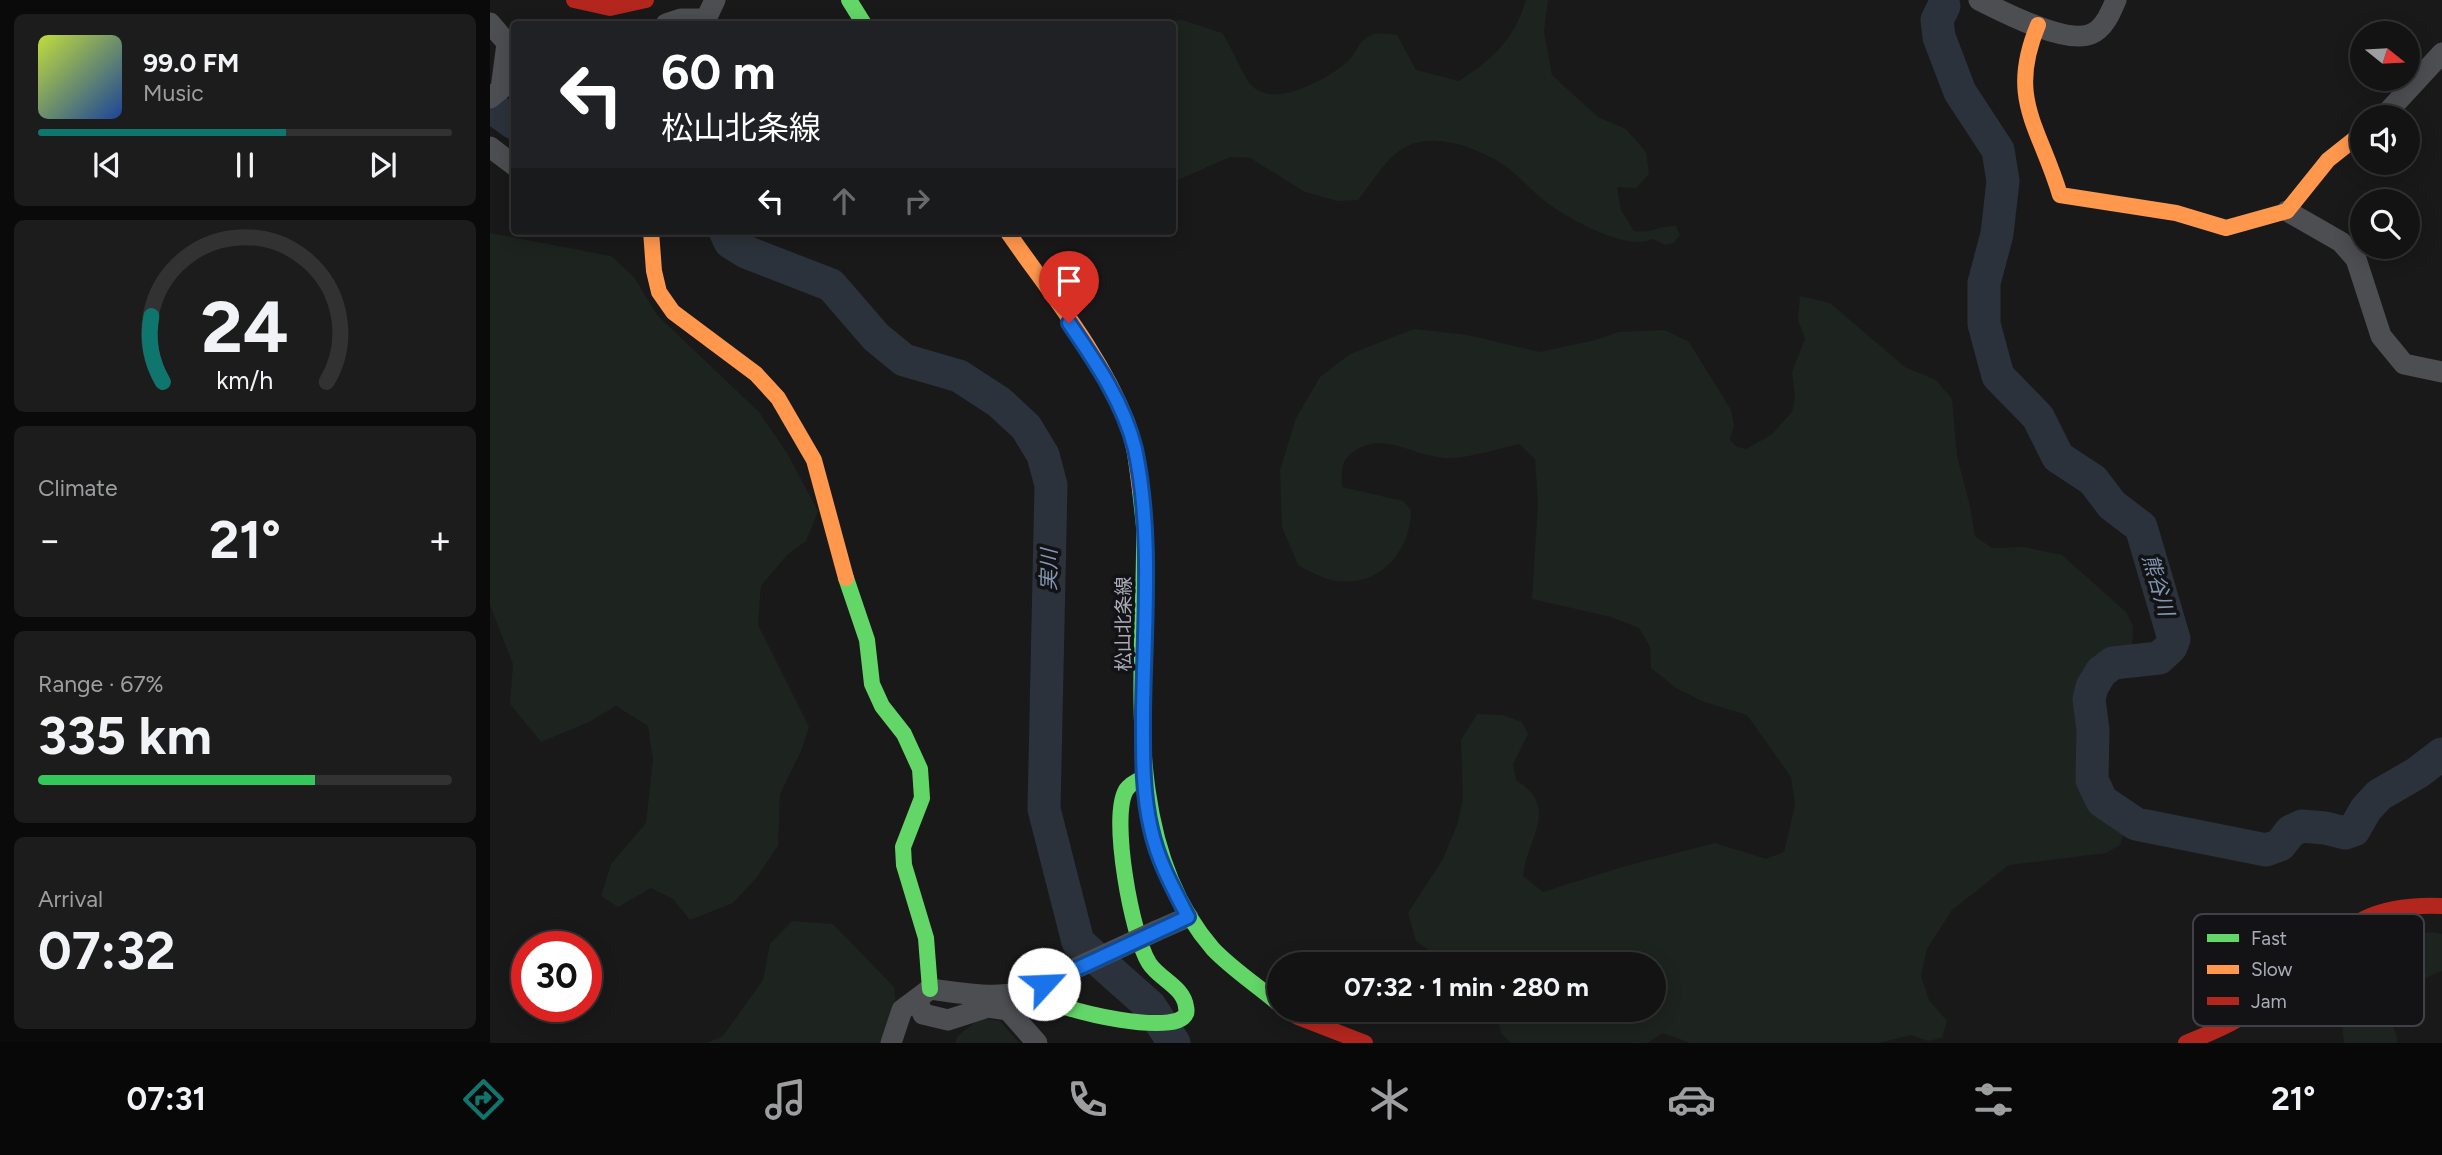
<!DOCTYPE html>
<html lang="en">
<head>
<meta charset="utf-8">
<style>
  body { margin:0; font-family:Figtree,"Noto Sans JP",sans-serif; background:#1c1c1c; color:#f1f3f6; height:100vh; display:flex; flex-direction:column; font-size:26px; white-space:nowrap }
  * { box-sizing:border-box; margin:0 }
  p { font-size:23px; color:#9d9ea0 }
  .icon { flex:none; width:38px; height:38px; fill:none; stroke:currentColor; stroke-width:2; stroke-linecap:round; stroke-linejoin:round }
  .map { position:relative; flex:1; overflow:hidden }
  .side { display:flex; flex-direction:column; gap:14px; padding:14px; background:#0a0a0a; width:490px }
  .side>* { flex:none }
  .guide { position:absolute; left:21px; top:21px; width:665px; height:214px; border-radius:7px; box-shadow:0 4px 18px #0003,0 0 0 2px #323233; background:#202124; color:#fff; overflow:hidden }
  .needle { width:46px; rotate:108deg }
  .controls { position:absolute; left:1860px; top:21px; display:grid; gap:14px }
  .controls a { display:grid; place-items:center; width:70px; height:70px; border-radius:50%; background:#131313; box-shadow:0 4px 18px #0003,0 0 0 2px #323233; font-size:35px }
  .speed { position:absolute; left:21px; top:931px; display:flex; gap:14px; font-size:35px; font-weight:700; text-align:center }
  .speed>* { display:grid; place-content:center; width:91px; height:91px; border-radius:50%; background:#131313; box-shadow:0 4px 18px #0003,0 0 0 2px #323233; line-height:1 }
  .speed .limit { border:10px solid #d22; background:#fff; color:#111 }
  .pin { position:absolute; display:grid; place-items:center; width:60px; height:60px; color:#fff; margin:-72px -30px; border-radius:50% 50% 50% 0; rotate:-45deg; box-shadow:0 0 7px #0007 }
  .pin .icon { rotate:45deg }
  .me { position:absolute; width:77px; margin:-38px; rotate:65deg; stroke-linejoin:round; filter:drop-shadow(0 0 5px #0008) }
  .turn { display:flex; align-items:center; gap:24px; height:147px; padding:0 35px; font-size:32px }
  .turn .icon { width:91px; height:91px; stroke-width:2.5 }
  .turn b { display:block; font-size:49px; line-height:60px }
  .lanes { display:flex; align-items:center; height:66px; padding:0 35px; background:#0003; justify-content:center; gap:35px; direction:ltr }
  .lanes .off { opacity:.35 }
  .big { font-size:52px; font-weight:700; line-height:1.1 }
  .side .widget { flex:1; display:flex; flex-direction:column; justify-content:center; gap:10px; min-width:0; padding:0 24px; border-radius:10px; background:#1c1c1c }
  .side .dial { align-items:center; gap:0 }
  .dial svg { height:182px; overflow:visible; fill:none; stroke:#323233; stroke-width:7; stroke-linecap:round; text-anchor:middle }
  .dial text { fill:#f1f3f6; stroke:none }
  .song { display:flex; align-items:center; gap:21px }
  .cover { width:84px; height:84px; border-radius:10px; background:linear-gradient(135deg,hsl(70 70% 55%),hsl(220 70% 35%)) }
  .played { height:7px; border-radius:4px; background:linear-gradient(90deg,#0f766e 60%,#323233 60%) }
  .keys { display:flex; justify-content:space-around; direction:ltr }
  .heat { display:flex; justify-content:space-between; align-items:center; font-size:38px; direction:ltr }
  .charge { height:10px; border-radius:5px; background:linear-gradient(90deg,#34c759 67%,#323233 0) }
  .trip { position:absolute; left:777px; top:952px; width:399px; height:70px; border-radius:35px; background:#131313; box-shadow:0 4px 18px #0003,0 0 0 2px #323233; font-weight:700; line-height:70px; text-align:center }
  .menu { display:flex; height:112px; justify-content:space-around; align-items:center; background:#080808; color:#9d9ea0 }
  .menu .icon { width:49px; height:49px }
  .menu .selected { color:#0f766e }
  .menu b { font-size:32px; color:#f1f3f6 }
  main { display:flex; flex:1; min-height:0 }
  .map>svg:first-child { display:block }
  .green { fill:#1d231f }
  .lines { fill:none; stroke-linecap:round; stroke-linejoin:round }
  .river { stroke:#2c323b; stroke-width:33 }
  .street { stroke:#4d4e52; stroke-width:21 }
  .fast { stroke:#63d668; stroke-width:16 }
  .slow { stroke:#ff974d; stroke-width:16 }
  .jam { stroke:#b3261e; stroke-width:16 }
  .street-bridge { stroke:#4d4e52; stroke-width:21 }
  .route-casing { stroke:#114b97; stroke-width:18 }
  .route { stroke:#1a73e8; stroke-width:12 }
  .labels { text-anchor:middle; stroke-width:7; stroke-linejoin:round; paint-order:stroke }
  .street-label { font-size:19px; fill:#aaadb9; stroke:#131315 }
  .water-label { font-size:21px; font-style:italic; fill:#8297b4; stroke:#131315 }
  .key { fill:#131315; stroke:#404146; stroke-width:2 }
  .key-label { font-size:19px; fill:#aaadb9 }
</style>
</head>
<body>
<main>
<section class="side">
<div class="widget">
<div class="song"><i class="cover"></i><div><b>99.0 FM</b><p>Music</p></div></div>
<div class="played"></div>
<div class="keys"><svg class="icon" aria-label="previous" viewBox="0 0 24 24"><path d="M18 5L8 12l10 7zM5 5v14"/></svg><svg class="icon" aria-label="pause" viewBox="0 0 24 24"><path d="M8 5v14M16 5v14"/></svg><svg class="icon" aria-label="next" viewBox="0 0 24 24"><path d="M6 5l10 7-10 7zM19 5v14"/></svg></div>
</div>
<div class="widget dial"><svg viewBox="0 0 100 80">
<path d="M14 69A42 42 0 1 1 86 69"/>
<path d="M14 69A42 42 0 0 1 9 40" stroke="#0f766e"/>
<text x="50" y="56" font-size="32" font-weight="700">24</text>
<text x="50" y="72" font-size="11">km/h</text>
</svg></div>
<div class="widget"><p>Climate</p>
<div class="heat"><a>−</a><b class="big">21°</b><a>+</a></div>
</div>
<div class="widget"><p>Range · 67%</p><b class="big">335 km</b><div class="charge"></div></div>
<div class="widget"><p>Arrival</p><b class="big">07:32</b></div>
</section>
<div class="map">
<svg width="1952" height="1043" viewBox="0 0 1952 1043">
  <rect width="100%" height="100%" fill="#191919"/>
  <g class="green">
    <path d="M1036 0H1058L1054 31 1062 75 1108 117 1136 129 1156 152 1159 174 1146 188 1127 187 1131 210 1144 231C1160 234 1171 225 1186 226L1190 235 1184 243 1175 245 1163 239C1139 252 1081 220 1060 205 1041 192 1026 171 1006 160 978 144 933 129 905 154 891 167 880 185 868 200L848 201 815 192 760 158 740 157 683 182 682 24H644L692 20 732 33C741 45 754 78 761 85 784 110 840 78 859 60 865 54 868 44 875 39 885 31 896 34 907 35L926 70 969 81C1004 58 1023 41 1036 0Z"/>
    <polygon points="0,233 121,256 144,277 167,315 269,412 297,453 328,511 316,541 297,555 271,586 268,625 319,727 311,751 290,794 288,846 267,877 243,903 200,920 183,899 161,888 128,907 111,896 121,864 156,823 163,760 158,726 126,706 97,723 51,742 20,704 23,664 0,605"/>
    <path d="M1310 296 1340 303 1415 367 1446 380 1462 399 1467 456 1480 506 1485 536 1502 548 1534 547 1572 555 1636 612 1643 626 1642 650 1616 688 1603 716 1596 750 1607 778 1637 826 1630 845 1616 853 1519 865 1462 910 1437 949 1431 976 1439 1000 1457 1021 1452 1038 1438 1041 1421 1035 1389 1043H1200L1173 1033 1157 1043H1021L1011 1033 1006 1010H1164V964H958L926 941 918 913 953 859 967 825 973 799 971 740 987 714 1013 715 1032 722 1038 734 1023 764 1026 780C1071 808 1037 837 1033 876L1053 892 1132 867 1225 843 1276 859 1294 852 1305 805 1301 777 1257 715 1214 702 1186 688 1161 668 1160 647 1149 628 1121 617 1042 599 1048 503 1045 459 1029 444C1006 449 979 459 954 458 923 456 895 432 866 450 850 460 852 469 852 487L913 501 921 510C921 554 885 592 838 579 828 576 817 570 808 565L792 527 790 470 806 418 830 377 860 354 924 329 978 335 1050 352 1105 340 1129 332 1175 330 1199 342 1241 410 1244 425 1240 440 1247 447 1256 449 1281 435 1302 412 1305 397 1302 372 1315 339 1308 320Z"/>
    <polygon points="302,921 343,924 404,987 406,1003 393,1043 217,1043 233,1036 273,980 280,944"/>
    <path d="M1942 932 1952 934V971C1935 975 1902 1002 1902 1021 1903 1030 1908 1034 1907 1043H1854L1848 984 1859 961 1893 938Z"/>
    <polygon points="490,1018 510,1021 529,1043 465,1043 468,1036"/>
  </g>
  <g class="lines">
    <g class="river">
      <polyline points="1454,6 1447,20 1449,37 1470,92 1508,150 1513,181 1507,234 1494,283 1494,324 1508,376 1548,417 1568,457 1603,480 1622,505 1651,527 1684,639 1681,647 1669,658 1623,663 1611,672 1602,687 1599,699 1603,730 1602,780 1612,801 1646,824 1776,850 1790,845 1801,831 1812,826 1835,828 1855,833 1864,830 1876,809 1889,795 1927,773 1952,754"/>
      <polyline points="0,106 24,123"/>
      <polyline points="235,231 240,242 256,252 341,285 386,337 414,360 469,376 509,402 536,427 553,455 561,485 554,809 588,942 660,1006 684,1043"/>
    </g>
    <g class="street">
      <path d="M1489 0C1513 12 1576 45 1601 34 1614 29 1621 12 1626 0"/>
      <polyline points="0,23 17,43 24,44"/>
      <polyline points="176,24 191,19 216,19 225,0"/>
      <polyline points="0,98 11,89 17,43"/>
      <polyline points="1893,117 1952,53"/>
      <polyline points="0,147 24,165"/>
      <polyline points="1797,211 1851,242 1866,259 1891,336 1914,364 1952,372"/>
      <polyline points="666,931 698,917"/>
      <polyline points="427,1000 433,1014 458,1020 498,1007 518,1010 547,1043"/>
      <path d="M401 1043 412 1010 440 989C477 994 517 1002 551 985"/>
    </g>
    <g class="fast">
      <polyline points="359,0 374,24"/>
      <path d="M650 490 654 526C656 662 627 839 723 949 742 969 768 986 789 1004"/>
      <polyline points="356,578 377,640 382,684 392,706 414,734 430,769 432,798 413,847 414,865 436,938 440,989"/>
      <path d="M539 991C560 1010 706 1043 696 1007 694 987 669 979 659 963 642 936 620 818 636 790 640 784 646 781 653 778"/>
    </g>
    <g class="slow">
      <path d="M1548 25C1517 99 1549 125 1570 195L1686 213 1736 228 1797 211 1838 160 1872 133"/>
      <polyline points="161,231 164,271 169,292 183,312 266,374 288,398 324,460 356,578"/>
      <path d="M517 231C559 292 610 352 637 422 645 444 647 467 650 490"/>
    </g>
    <g class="jam">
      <polyline points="84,0 120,8 156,0"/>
      <polyline points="797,1010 808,1017 875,1043"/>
      <path d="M1696 1043C1726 1031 1755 1018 1781 998 1847 946 1855 902 1952 906"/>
    </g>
    <polyline class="street-bridge" points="554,983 666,931"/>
  </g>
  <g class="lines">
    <defs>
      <path id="route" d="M554 984 698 917C683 888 668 861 661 829 652 791 653 752 653 713 654 626 663 534 645 449 634 403 605 361 579 323"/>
    </defs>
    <use href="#route" class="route-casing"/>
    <use href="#route" class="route"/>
  </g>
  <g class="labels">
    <g class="street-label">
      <text transform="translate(633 624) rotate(-90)" y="7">松山北条線</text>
    </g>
    <g class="water-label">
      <text transform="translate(559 570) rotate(-89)" y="7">実川</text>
      <text transform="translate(1668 585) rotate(74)" y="7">熊谷川</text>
    </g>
  </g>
  <rect x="1703" y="914" width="231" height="112" rx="10" class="key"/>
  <rect x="1717" y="934" width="32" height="8" fill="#63d668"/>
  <rect x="1717" y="965" width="32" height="9" fill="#ff974d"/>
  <rect x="1717" y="997" width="32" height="8" fill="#b3261e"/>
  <g class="key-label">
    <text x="1761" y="945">Fast</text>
    <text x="1761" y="976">Slow</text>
    <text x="1761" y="1008">Jam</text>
  </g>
</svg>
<div class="controls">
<a><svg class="needle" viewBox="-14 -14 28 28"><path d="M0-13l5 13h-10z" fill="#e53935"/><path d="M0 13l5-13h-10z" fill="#9d9ea0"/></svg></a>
<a><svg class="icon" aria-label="sound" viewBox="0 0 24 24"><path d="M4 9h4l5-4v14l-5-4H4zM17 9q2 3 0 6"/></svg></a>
<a><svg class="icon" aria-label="search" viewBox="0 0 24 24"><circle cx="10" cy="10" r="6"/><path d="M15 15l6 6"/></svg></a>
</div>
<div class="speed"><div class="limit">30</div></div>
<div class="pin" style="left:579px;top:323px;background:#d93025"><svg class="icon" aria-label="arrive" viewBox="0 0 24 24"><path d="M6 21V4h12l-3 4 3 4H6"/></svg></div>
<svg class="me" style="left:554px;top:984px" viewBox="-20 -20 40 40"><circle r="19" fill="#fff"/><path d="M0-13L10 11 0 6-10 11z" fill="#1a73e8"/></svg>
<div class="trip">07:32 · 1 min · 280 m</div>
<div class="guide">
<div class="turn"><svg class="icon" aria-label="left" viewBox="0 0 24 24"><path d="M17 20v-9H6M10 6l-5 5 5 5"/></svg><div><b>60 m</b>松山北条線</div></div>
<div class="lanes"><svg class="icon" aria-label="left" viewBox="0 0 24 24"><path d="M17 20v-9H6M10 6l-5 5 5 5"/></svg><svg class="icon off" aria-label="ahead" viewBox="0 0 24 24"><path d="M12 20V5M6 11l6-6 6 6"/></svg><svg class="icon off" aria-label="right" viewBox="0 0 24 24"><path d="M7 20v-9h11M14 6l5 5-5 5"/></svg></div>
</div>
</div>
</main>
<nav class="menu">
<b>07:31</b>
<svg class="icon selected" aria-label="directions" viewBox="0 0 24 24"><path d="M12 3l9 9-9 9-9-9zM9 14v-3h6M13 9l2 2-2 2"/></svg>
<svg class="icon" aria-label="music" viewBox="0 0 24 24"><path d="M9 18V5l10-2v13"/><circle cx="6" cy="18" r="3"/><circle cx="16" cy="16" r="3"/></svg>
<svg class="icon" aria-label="phone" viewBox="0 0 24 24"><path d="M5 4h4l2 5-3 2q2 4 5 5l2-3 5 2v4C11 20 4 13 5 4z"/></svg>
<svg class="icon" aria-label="climate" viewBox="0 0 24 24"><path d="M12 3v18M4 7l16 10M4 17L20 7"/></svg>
<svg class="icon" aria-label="car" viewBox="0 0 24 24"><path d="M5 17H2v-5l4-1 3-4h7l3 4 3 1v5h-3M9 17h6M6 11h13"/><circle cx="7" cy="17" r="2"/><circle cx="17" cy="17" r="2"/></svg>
<svg class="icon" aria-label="filters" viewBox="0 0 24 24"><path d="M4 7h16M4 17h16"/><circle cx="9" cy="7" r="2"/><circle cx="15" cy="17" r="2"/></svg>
<b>21°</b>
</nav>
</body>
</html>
